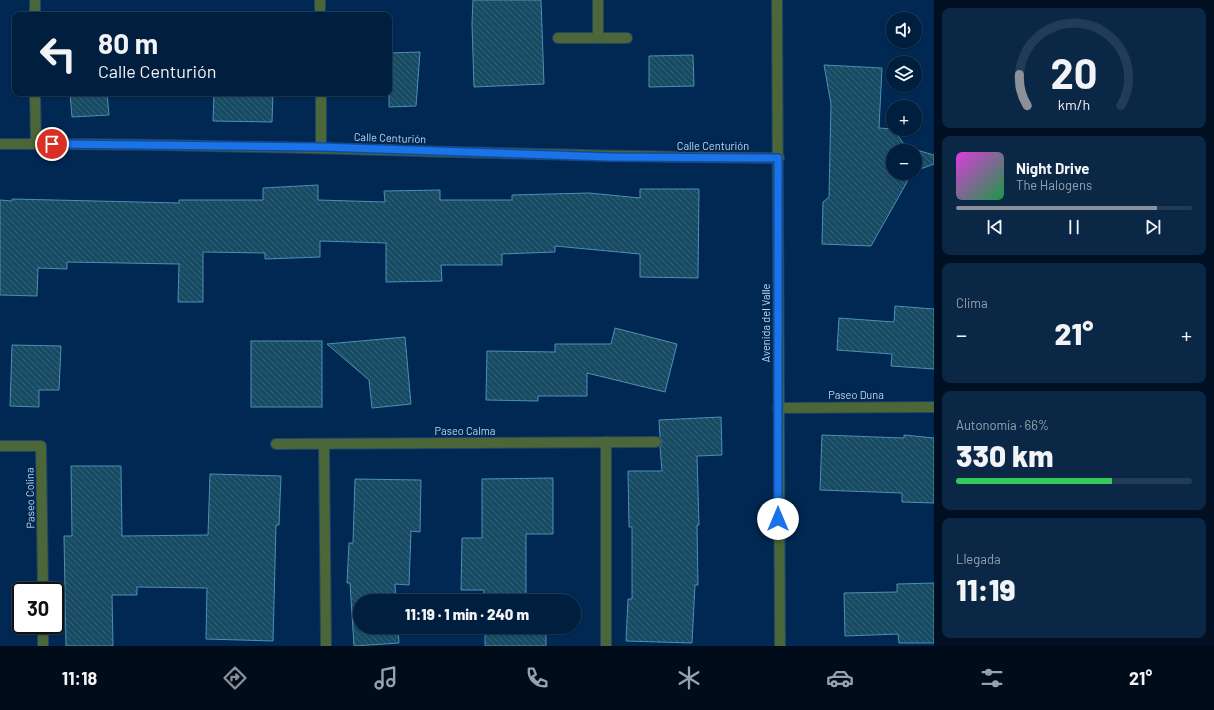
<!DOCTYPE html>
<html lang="es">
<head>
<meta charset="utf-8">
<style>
  body { margin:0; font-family:Barlow,sans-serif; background:#0a2745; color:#f1f3f6; height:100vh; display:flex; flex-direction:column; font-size:15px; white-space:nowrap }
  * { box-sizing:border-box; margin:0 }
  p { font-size:13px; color:#95a2b0 }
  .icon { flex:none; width:22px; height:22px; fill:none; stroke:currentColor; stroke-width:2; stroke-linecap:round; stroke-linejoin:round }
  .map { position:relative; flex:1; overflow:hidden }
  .drawer { display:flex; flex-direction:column; gap:8px; padding:8px; background:#001022; width:280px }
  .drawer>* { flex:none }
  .top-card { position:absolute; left:12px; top:12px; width:380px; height:84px; border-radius:8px; box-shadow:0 1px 3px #0004,0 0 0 1px #223c58; background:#001e3e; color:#f1f3f6; overflow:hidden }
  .controls { position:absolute; left:886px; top:12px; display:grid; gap:8px }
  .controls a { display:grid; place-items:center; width:36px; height:36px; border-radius:50%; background:#001e3e; box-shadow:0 1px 3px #0004,0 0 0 1px #223c58; font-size:20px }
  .speed { position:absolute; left:12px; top:582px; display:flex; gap:8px; font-size:20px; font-weight:700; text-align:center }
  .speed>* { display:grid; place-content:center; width:52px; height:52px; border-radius:50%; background:#001e3e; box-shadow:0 1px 3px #0004,0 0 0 1px #223c58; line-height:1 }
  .speed .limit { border:2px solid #111; border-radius:6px; background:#fff; color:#111 }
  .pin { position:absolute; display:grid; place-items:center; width:34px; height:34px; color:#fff; margin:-17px; border:2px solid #fff; border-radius:50%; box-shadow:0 1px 4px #0007 }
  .me { position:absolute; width:44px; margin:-22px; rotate:0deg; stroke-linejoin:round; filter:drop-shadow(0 0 3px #0008) }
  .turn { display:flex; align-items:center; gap:14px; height:84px; padding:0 20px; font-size:18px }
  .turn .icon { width:52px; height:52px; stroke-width:2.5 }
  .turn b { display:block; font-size:28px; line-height:34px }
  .big { font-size:30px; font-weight:800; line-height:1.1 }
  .drawer .card { flex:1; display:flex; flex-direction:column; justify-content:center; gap:6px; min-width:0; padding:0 14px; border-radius:8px; background:#0a2745 }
  .drawer .dial { align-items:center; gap:0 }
  .dial svg { height:104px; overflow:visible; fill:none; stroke:#223c58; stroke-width:7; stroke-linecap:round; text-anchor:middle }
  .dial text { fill:#f1f3f6; stroke:none }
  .song { display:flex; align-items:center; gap:12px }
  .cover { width:48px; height:48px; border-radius:6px; background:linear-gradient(135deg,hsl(300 70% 55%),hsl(140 70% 35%)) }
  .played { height:4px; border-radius:2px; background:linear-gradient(90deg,#8c9099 85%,#223c58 85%) }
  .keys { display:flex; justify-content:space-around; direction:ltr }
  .heat { display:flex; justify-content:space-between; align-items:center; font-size:22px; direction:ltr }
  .charge { height:6px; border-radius:3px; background:linear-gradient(90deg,#34c759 66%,#223c58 0) }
  .trip { position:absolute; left:353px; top:594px; width:228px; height:40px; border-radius:20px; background:#001e3e; box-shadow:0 1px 3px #0004,0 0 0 1px #223c58; font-weight:800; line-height:40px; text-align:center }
  .dock { display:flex; height:64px; justify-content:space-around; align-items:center; background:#000c19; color:#95a2b0 }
  .dock .icon { width:28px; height:28px }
  .dock .selected { color:#8c9099 }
  .dock b { font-size:18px; color:#f1f3f6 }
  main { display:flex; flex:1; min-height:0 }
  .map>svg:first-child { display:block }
  .building { fill:url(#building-back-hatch); stroke:#4c90b4 }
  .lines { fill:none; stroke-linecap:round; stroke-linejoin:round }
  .minor-casing { stroke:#1e446b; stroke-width:12 }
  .minor { stroke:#4b6638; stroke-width:10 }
  .route-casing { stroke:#114b97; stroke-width:10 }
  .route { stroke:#1a73e8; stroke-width:7 }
  .labels { text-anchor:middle; stroke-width:4; stroke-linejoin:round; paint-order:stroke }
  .street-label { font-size:11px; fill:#bed4ef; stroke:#002852 }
</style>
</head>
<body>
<main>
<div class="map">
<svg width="934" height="646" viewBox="0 0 934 646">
  <defs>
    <pattern id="building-back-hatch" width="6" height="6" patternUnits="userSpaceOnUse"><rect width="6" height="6" fill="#174b64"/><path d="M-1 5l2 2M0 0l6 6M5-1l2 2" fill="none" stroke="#37647a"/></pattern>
  </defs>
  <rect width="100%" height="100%" fill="#002852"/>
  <g class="building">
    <polygon points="473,0 541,0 544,84 474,87 472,24"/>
    <polygon points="420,52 416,106 389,107 389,53"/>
    <polygon points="693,55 694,86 649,87 649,56"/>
    <polygon points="824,65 882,68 879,128 893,129 906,147 934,155 934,164 915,171 915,151 893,151 893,173 912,173 871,246 822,244 823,202 829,197 831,104"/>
    <polygon points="70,93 107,93 109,115 72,117"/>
    <polygon points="214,93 273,93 272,122 213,121"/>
    <polygon points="318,185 318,200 385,202 384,191 440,190 440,200 512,200 512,195 589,193 640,198 640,189 699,189 698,278 640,277 640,254 555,246 555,252 502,254 502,265 441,265 442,281 386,282 386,243 320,241 320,257 265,259 265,253 203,252 203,302 178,302 179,264 67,262 67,269 38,268 37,296 0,295 0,200 12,201 12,199 179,203 179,200 263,200 263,188"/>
    <polygon points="895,306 934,309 934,369 891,366 892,354 837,350 839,318 894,322"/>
    <polygon points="615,328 677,344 665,392 587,373 587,396 538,396 538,401 486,400 487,351 555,352 555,344 611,344"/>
    <polygon points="405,337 411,404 372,408 369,380 327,344"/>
    <rect x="251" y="341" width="71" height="66"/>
    <polygon points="12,345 61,346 59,390 39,390 39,407 10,406"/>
    <polygon points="721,417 722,455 697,456 699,525 697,525 698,585 695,585 692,643 626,641 628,599 632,599 632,527 629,527 628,471 662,471 660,447 662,442 660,437 659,420"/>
    <polygon points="822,435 904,438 904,435 934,438 934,503 902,502 902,493 820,490"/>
    <polygon points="71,466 121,466 122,536 208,535 210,474 281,476 279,525 276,525 273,641 206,639 207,588 137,587 137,595 112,595 113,646 66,646 64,536 72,536"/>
    <polygon points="553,478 553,534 526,534 526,599 545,598 545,601 484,601 484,590 461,590 462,538 482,538 482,479"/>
    <polygon points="355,479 421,480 420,532 411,531 409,585 395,584 396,601 360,601 360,627 398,627 399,643 354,646 350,583 347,583 349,543 353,543"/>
    <polygon points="934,583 934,643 899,643 898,634 845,636 844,593 897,592 897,584"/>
    <rect x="485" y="627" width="61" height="19"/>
  </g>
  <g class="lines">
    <defs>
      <g id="minor">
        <polyline points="320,0 320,15"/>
        <polyline points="777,0 780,646"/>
        <polyline points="35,15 35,0"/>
        <polyline points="558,38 627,38"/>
        <polyline points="598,38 598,0"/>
        <polyline points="35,93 36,144"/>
        <polyline points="321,93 321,147"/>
        <path d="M0 144C260 143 519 157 779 158"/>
        <polyline points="778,408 934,407"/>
        <polyline points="606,442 606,646"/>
        <polyline points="276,444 656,442"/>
        <polyline points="324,444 326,646"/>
        <polyline points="0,446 41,446 43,591"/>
        <polyline points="43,625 43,646"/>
      </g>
    </defs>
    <use href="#minor" class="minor-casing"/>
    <use href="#minor" class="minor"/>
  </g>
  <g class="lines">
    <defs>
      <polyline id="route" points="52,144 321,147 610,157 778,158 778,519"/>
    </defs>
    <use href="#route" class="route-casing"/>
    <use href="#route" class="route"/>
  </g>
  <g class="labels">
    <g class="street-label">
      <text transform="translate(390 138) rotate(2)" y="4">Calle Centurión</text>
      <text x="713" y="150">Calle Centurión</text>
      <text transform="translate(766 323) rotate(-90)" y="4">Avenida del Valle</text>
      <text x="856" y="399">Paseo Duna</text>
      <text x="465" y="435">Paseo Calma</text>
      <text transform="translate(30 498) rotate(-91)" y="4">Paseo Colina</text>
    </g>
  </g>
</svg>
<div class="controls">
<a><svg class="icon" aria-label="sound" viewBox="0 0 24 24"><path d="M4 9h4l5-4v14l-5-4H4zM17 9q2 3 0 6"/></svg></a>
<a><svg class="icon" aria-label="layers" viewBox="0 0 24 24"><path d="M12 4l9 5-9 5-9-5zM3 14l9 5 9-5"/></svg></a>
<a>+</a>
<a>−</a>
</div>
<div class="speed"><div class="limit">30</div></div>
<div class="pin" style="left:52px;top:144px;background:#d93025"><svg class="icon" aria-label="arrive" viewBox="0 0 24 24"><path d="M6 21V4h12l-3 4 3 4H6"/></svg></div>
<svg class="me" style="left:778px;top:519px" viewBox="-20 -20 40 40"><circle r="19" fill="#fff"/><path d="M0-13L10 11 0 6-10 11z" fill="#1a73e8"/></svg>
<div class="trip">11:19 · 1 min · 240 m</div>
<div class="top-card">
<div class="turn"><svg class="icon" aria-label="left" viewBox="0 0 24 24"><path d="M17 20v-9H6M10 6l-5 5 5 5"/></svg><div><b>80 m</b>Calle Centurión</div></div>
</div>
</div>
<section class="drawer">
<div class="card dial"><svg viewBox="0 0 100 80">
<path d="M14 69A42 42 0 1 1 86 69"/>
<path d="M14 69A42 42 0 0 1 8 45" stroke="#8c9099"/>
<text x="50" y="56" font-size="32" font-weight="700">20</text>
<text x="50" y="72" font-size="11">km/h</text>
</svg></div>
<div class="card">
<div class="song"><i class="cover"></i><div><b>Night Drive</b><p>The Halogens</p></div></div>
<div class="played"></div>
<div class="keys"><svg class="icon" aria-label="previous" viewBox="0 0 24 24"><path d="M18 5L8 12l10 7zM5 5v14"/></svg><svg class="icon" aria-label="pause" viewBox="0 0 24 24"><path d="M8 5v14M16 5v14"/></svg><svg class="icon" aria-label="next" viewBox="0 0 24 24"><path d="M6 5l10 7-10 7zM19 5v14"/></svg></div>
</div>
<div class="card"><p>Clima</p>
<div class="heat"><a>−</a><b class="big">21°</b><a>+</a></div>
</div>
<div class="card"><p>Autonomía · 66%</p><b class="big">330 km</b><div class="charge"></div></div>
<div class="card"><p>Llegada</p><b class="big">11:19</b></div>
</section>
</main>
<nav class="dock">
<b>11:18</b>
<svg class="icon selected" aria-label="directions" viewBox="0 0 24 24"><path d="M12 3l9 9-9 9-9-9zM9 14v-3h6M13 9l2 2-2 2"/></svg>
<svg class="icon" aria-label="music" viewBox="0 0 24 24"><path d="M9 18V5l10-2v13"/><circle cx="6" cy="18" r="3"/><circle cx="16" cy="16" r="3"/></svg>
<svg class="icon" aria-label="phone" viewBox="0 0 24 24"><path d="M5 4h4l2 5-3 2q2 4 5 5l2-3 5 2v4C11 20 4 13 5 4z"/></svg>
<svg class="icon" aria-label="climate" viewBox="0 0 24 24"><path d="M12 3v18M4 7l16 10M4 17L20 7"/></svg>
<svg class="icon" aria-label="car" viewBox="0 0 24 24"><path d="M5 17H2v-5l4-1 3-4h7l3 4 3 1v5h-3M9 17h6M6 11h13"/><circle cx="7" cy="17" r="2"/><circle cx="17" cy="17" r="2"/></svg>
<svg class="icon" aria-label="filters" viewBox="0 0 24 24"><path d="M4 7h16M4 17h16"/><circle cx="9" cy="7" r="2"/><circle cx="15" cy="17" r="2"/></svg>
<b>21°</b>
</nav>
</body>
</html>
